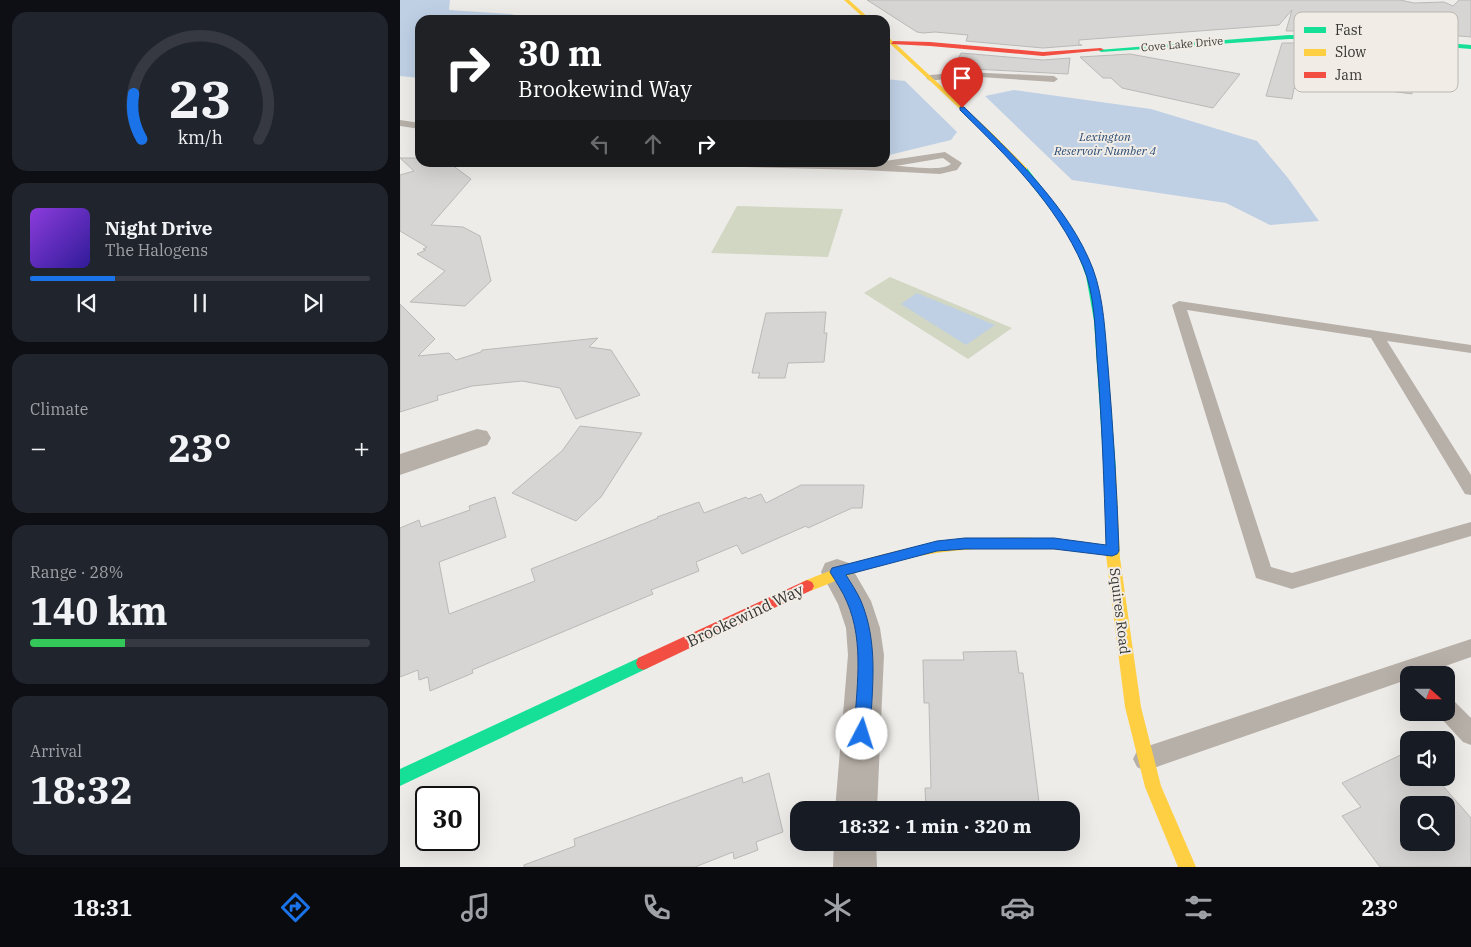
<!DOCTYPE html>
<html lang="en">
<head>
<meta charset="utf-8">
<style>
  body { margin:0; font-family:"IBM Plex Serif",serif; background:#20242c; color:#f1f3f6; height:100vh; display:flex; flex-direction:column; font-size:19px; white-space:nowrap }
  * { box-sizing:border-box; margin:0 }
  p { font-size:16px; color:#9ea1a6 }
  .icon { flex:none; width:28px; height:28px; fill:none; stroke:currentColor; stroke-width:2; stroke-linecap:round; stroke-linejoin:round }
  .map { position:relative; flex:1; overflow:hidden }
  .side { display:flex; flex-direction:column; gap:12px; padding:12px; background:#0d0f14; width:400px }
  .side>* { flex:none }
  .top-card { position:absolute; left:15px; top:15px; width:475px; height:152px; border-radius:15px; box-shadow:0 5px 20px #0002; background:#202124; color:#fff; overflow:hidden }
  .needle { width:32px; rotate:111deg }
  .fabs { position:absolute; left:1000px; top:666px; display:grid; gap:10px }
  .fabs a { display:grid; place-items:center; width:55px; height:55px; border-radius:10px; background:#171b24; box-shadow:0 5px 20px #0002; font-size:25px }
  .speed { position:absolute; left:15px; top:786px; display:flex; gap:10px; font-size:25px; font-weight:700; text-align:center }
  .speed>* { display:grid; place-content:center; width:65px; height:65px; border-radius:50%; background:#171b24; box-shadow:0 5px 20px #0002; line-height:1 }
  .speed .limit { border:2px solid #111; border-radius:8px; background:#fff; color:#111 }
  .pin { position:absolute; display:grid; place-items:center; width:42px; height:42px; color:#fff; margin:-51px -21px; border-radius:50% 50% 50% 0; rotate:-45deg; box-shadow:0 0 5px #0007 }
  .pin .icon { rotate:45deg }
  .me { position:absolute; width:55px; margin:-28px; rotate:5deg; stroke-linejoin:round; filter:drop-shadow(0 0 4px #0008) }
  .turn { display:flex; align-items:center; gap:18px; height:105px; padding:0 20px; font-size:22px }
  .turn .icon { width:65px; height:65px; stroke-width:2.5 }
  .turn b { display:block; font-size:35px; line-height:42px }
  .lanes { display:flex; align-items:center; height:48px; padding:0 20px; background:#0003; justify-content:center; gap:25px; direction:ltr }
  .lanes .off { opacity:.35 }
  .big { font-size:38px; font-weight:700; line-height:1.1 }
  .side .widget { flex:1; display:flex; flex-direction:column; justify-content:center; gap:8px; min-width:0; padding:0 18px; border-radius:15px; background:#20242c }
  .side .dial { align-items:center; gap:0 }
  .dial svg { height:130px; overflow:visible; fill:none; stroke:#363941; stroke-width:7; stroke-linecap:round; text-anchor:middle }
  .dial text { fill:#f1f3f6; stroke:none }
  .song { display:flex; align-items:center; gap:15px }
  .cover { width:60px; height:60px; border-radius:8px; background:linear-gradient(135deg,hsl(270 70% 55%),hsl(250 70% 35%)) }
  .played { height:5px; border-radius:2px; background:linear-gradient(90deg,#1a73e8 25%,#363941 25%) }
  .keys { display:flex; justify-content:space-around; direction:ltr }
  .heat { display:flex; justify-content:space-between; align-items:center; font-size:28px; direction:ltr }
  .charge { height:8px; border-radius:4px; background:linear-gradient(90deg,#34c759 28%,#363941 0) }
  .trip { position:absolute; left:390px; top:801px; width:290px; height:50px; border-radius:15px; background:#171b24; box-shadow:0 5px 20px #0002; font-weight:700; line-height:50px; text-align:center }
  .tabs { display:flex; height:80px; justify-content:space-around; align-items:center; background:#090b0e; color:#9ea1a6 }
  .tabs .icon { width:35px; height:35px }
  .tabs .active { color:#1a73e8 }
  .tabs b { font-size:22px; color:#f1f3f6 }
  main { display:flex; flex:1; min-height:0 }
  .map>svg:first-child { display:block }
  .green { fill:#d1d7c2 }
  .water { fill:#bfd0e5 }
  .building { fill:#d7d5d3; stroke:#bbb9b7; fill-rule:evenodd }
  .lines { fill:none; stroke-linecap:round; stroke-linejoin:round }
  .lane { fill:#b7b0a8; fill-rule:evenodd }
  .street { fill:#b7b0a8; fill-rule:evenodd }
  .fast { fill:#16e098; fill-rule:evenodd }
  .slow { fill:#ffcf43; fill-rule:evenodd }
  .jam { fill:#f24e42; fill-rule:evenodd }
  .route { fill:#1a73e8; stroke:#114b97 }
  .labels { text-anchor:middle; stroke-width:4; stroke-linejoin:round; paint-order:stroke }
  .far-street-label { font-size:11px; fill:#363532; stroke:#f1ede6 }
  .far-water-label { font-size:12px; font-style:italic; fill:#2a4c76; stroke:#f1ede6 }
  .street-label { font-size:14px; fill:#363532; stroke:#f1ede6 }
  .near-street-label { font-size:16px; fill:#363532; stroke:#f1ede6 }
  .key { fill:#f1ede6; stroke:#b9b6b0; stroke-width:1 }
  .key-label { font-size:14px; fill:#363532 }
</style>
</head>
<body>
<main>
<section class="side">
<div class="widget dial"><svg viewBox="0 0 100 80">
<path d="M14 69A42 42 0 1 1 86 69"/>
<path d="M14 69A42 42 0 0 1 9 41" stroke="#1a73e8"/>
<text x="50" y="56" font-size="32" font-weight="700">23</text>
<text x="50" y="72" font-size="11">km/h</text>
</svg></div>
<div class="widget">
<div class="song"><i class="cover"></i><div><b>Night Drive</b><p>The Halogens</p></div></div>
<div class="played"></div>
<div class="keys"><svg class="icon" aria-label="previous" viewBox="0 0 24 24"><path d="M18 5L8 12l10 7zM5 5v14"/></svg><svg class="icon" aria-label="pause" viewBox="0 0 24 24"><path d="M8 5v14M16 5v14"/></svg><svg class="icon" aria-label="next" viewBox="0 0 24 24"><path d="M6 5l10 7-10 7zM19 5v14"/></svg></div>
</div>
<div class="widget"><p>Climate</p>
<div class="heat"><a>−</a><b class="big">23°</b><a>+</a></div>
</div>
<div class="widget"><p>Range · 28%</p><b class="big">140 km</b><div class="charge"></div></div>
<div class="widget"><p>Arrival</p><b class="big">18:32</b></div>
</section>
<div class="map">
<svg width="1071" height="867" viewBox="0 0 1071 867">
  <rect width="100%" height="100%" fill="#eeece9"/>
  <g class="green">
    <polygon points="337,206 443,209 428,257 311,253"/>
    <polygon points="490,277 612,328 568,359 464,293"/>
  </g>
  <g class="water">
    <polygon points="0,0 50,0 49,10 110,14 144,20 20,20 20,78 0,76"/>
    <polygon points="485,79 505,81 557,132 551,140 485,156"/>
    <polygon points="614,90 751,109 857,141 888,178 919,221 870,225 826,203 672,180 585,96"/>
    <polygon points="517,293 595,325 566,345 501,304"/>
  </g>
  <g class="building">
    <polygon points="467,0 1000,0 1014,3 1044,2 1053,6 1059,0 1071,0 1071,37 1015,32 1016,37 971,33 972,28 912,26 911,31 886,31 892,10 879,25 679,40 679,45 682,45 643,48 566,41 568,35 535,32 523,33 517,32"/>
    <polygon points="882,43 908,43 898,89 894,88 892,99 866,96"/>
    <polygon points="971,45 1016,48 1019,80 1011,79 1012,94 968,88"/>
    <polygon points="561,53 643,60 670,58 668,74 554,68"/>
    <polygon points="730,54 840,74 813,108 722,88 711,78 703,78 680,57"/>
    <polygon points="0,158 20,158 20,162 48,162 71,179 31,225 63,227 80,236 91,281 65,306 10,302 45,271 17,254 26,250 23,249 27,247 0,231 0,175 14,171"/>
    <polygon points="0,304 35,339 18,356 49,353 56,360 81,352 82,350 198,338 189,347 211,350 240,395 176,419 160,388 122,381 72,386 37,396 38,400 0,412"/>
    <polygon points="426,312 424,333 427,333 424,362 388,363 385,378 358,378 360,373 352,373 366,313"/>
    <polygon points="180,426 242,433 201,497 176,521 112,493 162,451"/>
    <polygon points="401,485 464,485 462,508 452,508 408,528 406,526 342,554 337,545 296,562 299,571 251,590 253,594 72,670 73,673 30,691 28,677 19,680 18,670 0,677 0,528 19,520 21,527 70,510 69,506 95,497 106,537 39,562 49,614 135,581 131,569 258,518 257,517 299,502 304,513 346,497 348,499 361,494 366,503"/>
    <polygon points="616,651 619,673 623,673 640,810 526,810 525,788 531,788 529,703 524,703 523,660 564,660 563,652"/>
    <path d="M1009 751V778H1036L1071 818V867H980L942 816 961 807 942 783ZM1009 805H1046V842H1009Z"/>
    <polygon points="369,773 383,832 356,842 358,850 334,859 333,852 295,867 124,867 124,865 175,846 174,839 342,777 343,783"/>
    <polygon points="579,842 638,842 638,846 579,848"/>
  </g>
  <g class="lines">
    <g class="lane">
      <polygon points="565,72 654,76 658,79 654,82 565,76 530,81 526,78 530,75"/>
      <polygon points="0,120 20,123 20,129 0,126"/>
      <path d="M545 152 562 163 557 170 540 174 463 170 268 165 263 162 456 164 485 162V161ZM543 158 551 164C541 172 509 166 496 166Z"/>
      <polygon points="779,301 1071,345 1071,353 987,341 1071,475 1071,495 1065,494 971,338 787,310 871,567 892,573 1071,522 1071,536 892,589 856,578 772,305"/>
      <polygon points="1071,639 1071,657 1020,675 1009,675 1009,679 745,771 737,767 733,759 737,751 745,747"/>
      <polygon points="1046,698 1054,701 1071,718 1071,745 1063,742 1038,715 1037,712 1046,712"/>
    </g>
    <g class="street">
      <polygon points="77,429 87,431 91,438 87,445 0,475 0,454"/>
      <polygon points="437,559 449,563 471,601 480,628 484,655 477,810 435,810 448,655 446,628 438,604 421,572 425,563"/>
      <polygon points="434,842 476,842 477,867 433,867"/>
    </g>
    <g class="fast">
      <polygon points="889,35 962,36 1071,45 1071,49 962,40 889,39 701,52 698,50"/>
      <polygon points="621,168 627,168 664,216 683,247 694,276 704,321 716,470 714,473 706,473 704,470 694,321 686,276 675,247 657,217 621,172"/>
      <polygon points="243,656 248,658 250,663 248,668 0,786 0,769"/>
    </g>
    <g class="slow">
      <polygon points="444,0 449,0 471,20 466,20"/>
      <polygon points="485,34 592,133 627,168 627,172 621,172 588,135 485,39"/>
      <path d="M710 466 714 467 716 470 720 558 741 707 761 786 796 867H778L745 787 725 707 706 555C626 543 546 545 468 568 447 575 428 585 407 592L402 590 400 586 402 582C502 540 599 528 706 545L704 470 706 467Z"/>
    </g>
    <g class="jam">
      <polygon points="493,41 530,42 643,52 701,48 704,50 643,56 530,46 491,44"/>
      <polygon points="407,580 412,582 414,586 412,590 248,668 243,670 238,668 236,663 238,658"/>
    </g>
  </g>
  <path class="route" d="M560 107H564C611 153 669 206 693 269 704 299 705 333 708 366 713 427 717 489 719 551L717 554 712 556 654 549H565L537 551 446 575C451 583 457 592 461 601 479 644 472 689 470 734L467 740 462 742 456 740 454 734C456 691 465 643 447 602 443 592 436 582 430 572L432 568 537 541 565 538H654L706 545C704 483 702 421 697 359 695 329 695 295 683 266 656 204 608 157 560 110Z"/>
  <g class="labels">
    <g class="far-street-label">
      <text transform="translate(782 44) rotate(-5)" y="4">Cove Lake Drive</text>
    </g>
    <g class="far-water-label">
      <text x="705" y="141">Lexington<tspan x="705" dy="14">Reservoir Number 4</tspan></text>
    </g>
    <g class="street-label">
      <text transform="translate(720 611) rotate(83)" y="5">Squires Road</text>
    </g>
    <g class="near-street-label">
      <text transform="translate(345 615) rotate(-25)" y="6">Brookewind Way</text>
    </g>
  </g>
  <rect x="894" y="12" width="164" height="80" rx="8" class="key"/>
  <rect x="904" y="27" width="22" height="6" fill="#16e098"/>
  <rect x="904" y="49" width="22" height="7" fill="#ffcf43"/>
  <rect x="904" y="72" width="22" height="6" fill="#f24e42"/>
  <g class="key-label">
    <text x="935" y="35">Fast</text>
    <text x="935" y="57">Slow</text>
    <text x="935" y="80">Jam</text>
  </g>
</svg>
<div class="fabs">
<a><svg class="needle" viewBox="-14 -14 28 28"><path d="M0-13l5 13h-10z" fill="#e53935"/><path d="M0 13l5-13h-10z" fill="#9ea1a6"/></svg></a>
<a><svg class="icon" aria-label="sound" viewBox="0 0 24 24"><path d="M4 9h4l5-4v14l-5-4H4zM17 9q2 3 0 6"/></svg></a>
<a><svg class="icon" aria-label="search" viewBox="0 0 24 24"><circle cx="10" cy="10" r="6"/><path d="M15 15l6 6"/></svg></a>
</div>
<div class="speed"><div class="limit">30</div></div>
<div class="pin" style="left:562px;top:108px;background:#d93025"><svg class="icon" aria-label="arrive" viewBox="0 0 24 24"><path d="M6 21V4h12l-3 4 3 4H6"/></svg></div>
<svg class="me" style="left:462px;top:734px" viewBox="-20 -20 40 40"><circle r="19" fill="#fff"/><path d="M0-13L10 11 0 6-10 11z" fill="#1a73e8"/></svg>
<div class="trip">18:32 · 1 min · 320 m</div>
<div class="top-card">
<div class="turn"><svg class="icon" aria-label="right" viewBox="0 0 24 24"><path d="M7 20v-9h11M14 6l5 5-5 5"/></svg><div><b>30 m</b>Brookewind Way</div></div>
<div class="lanes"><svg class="icon off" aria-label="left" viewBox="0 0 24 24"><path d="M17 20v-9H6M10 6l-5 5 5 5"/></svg><svg class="icon off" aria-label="ahead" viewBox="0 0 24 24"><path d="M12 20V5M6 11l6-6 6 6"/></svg><svg class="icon" aria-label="right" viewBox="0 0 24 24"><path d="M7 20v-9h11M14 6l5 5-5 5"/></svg></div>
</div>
</div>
</main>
<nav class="tabs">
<b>18:31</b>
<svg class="icon active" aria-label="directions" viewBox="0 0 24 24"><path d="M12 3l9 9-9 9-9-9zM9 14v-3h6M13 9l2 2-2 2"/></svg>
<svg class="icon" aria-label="music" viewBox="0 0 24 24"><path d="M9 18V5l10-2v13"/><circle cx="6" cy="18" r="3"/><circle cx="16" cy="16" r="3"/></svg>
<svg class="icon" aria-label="phone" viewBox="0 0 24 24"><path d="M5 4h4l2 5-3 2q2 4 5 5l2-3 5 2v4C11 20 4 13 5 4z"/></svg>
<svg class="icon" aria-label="climate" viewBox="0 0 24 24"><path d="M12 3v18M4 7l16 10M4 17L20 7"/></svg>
<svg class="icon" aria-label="car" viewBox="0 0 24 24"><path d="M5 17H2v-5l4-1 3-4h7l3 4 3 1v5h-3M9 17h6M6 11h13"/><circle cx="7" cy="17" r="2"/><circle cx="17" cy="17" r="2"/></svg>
<svg class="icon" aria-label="filters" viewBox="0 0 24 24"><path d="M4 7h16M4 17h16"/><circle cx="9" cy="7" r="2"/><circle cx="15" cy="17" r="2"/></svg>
<b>23°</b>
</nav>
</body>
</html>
